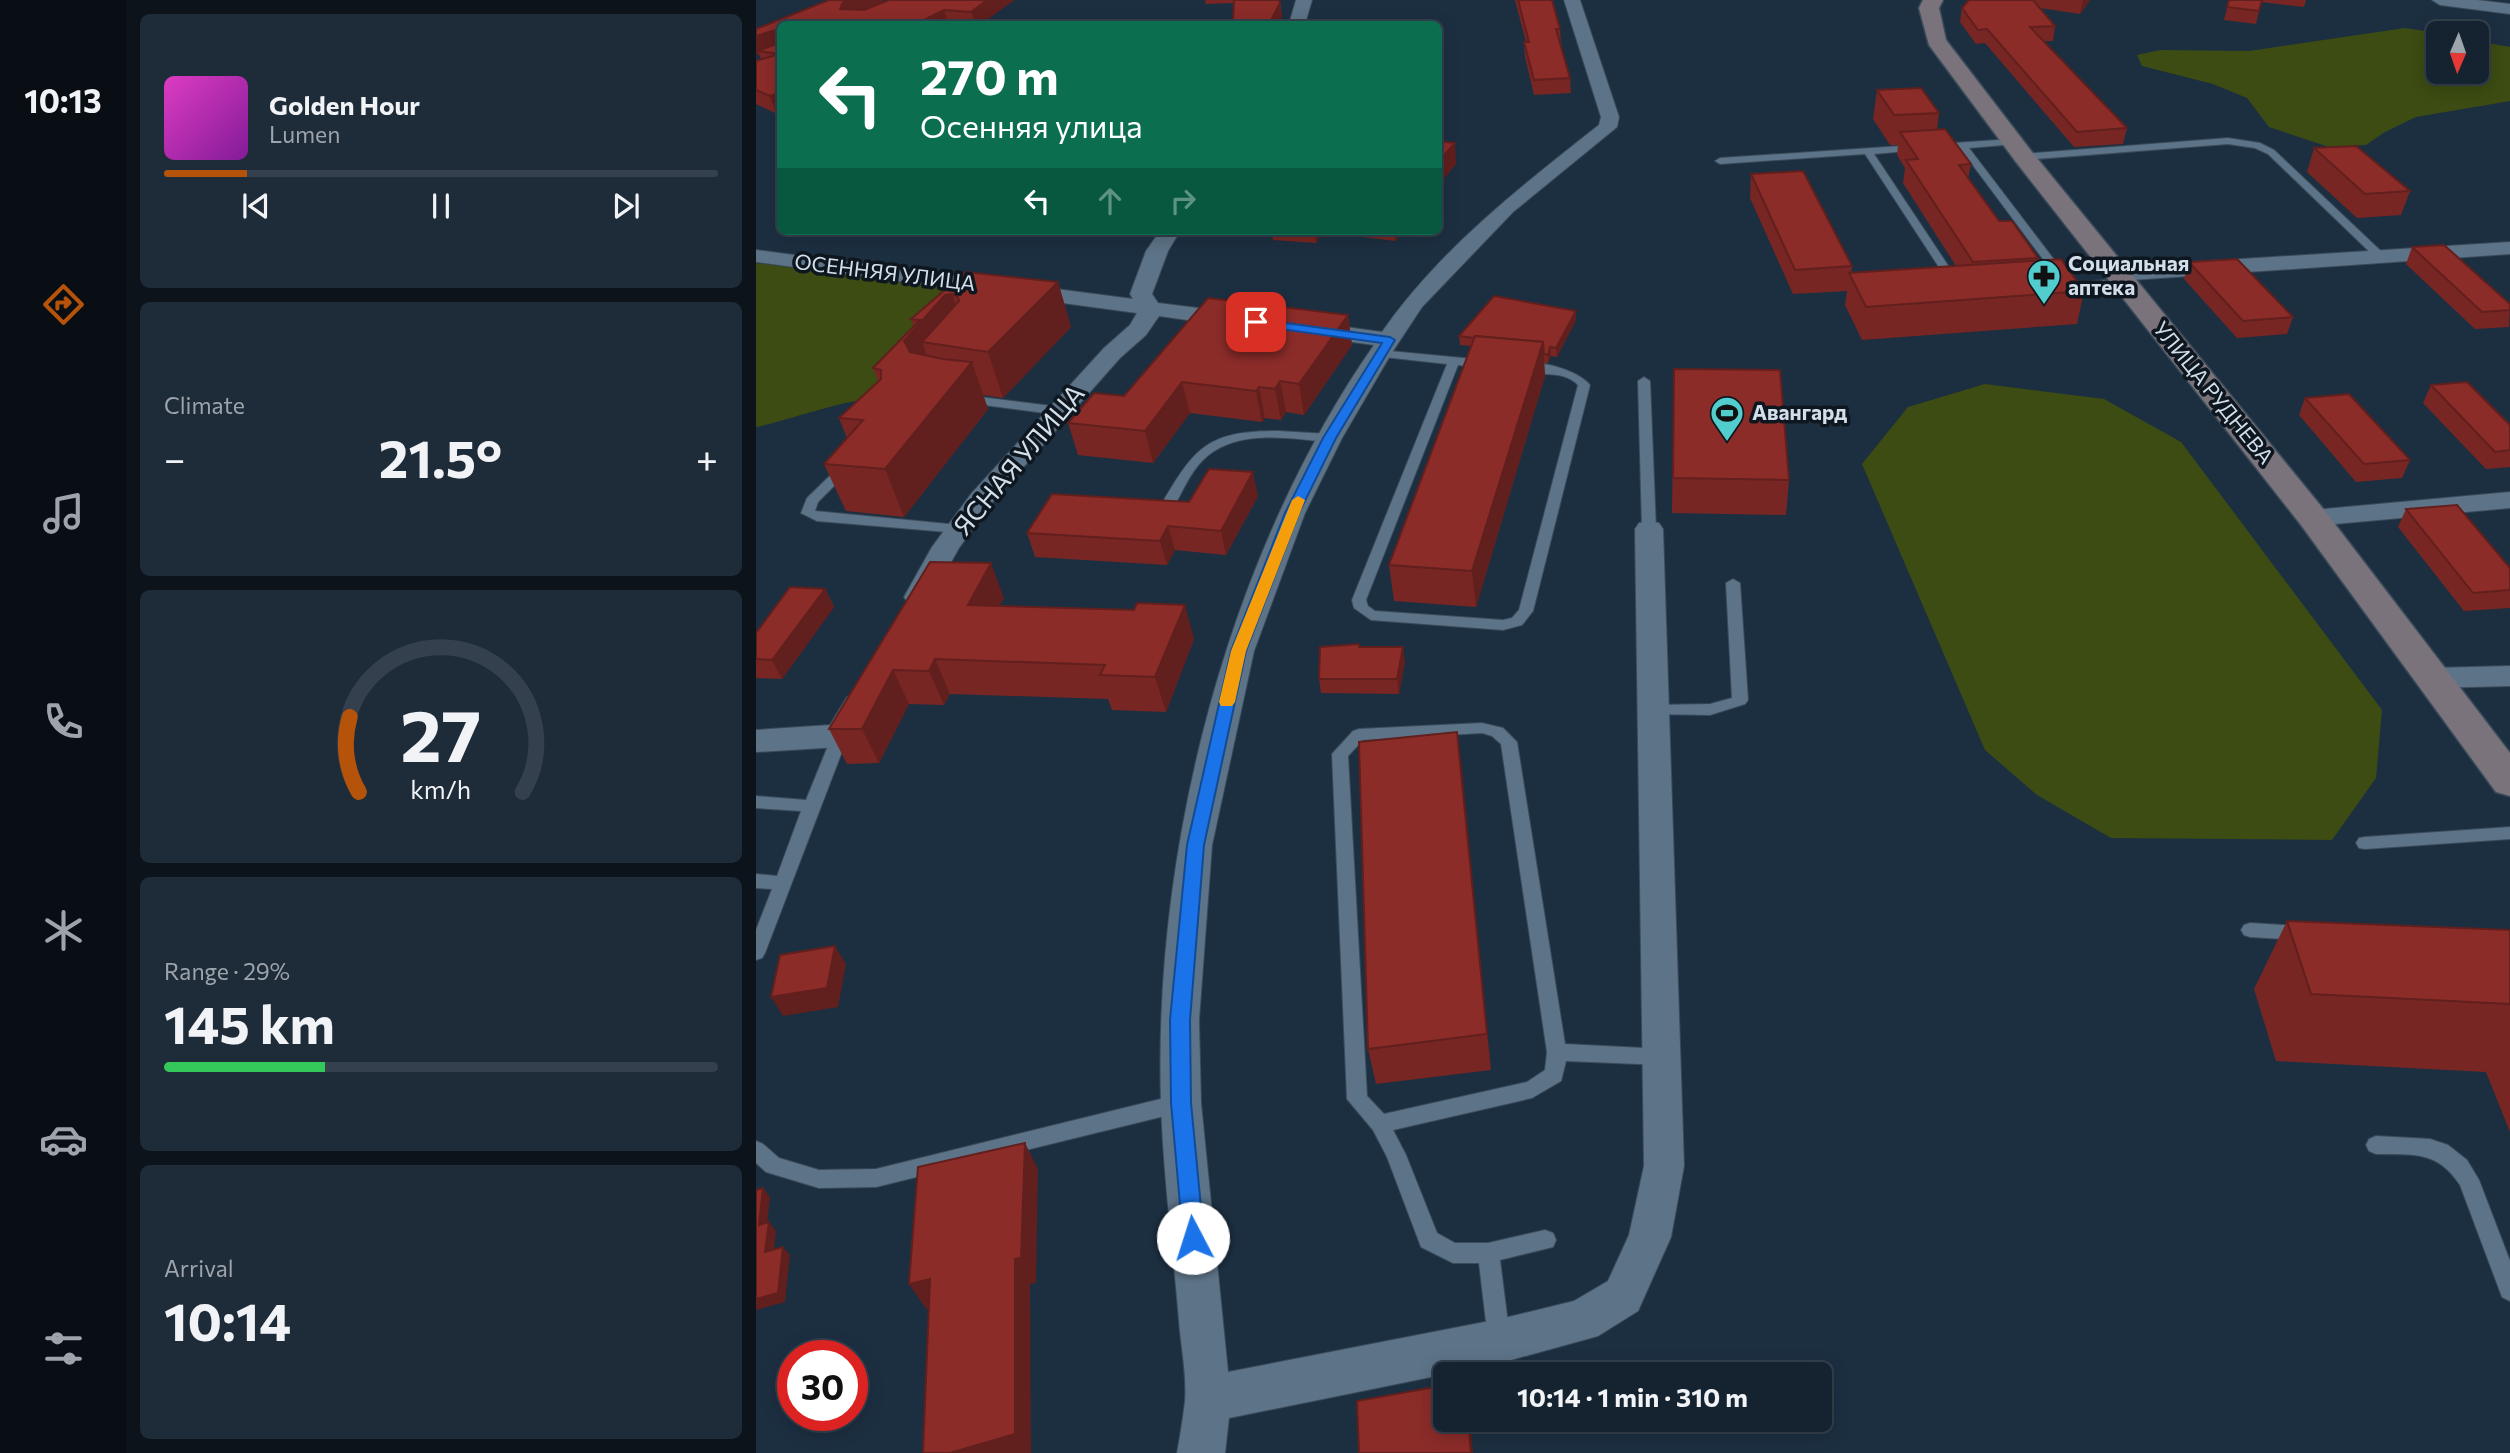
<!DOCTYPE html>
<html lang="en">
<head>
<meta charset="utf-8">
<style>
  body { margin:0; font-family:Commissioner,sans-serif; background:#1e2b39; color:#f1f3f6; height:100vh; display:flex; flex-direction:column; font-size:26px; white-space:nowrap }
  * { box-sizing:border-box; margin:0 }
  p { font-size:23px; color:#9da4ab }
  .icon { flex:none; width:38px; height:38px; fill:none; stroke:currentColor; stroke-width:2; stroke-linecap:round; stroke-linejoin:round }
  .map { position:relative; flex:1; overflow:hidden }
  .sheet { display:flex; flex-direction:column; gap:14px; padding:14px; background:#0c131b; width:630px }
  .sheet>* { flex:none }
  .hud { position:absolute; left:21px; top:21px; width:665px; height:214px; border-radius:10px; box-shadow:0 4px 18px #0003,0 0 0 2px #34404d; background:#0b6e4f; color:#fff; overflow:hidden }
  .needle { width:46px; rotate:182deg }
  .tools { position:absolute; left:1670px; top:21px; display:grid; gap:14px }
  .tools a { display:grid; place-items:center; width:63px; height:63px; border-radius:10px; background:#152331; box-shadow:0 4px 18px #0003,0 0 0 2px #34404d; font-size:35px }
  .speed { position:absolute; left:21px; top:1340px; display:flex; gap:14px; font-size:35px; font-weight:700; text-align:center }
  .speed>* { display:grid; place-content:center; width:91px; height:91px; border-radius:50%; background:#152331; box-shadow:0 4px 18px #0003,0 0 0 2px #34404d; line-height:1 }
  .speed .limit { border:10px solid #d22; background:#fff; color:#111 }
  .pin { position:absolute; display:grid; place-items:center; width:60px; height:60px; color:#fff; margin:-30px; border-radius:14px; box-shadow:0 4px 10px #0006 }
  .me { position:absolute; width:77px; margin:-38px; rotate:355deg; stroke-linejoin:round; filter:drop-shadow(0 0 5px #0008) }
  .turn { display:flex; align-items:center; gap:24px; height:147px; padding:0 28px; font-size:32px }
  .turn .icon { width:91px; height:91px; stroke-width:2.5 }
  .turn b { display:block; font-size:49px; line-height:60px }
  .lanes { display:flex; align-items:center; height:66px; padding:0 28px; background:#0003; justify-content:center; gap:35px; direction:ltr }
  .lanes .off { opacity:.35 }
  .big { font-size:52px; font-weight:700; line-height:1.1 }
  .sheet .widget { flex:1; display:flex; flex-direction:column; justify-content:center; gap:10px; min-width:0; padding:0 24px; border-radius:10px; background:#1e2b39 }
  .sheet .dial { align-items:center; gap:0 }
  .dial svg { height:182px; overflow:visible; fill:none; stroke:#34404d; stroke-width:7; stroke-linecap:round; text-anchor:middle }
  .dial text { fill:#f1f3f6; stroke:none }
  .song { display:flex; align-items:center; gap:21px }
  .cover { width:84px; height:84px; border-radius:10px; background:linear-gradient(135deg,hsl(310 70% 55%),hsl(290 70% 35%)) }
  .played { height:7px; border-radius:4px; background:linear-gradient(90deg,#b45309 15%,#34404d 15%) }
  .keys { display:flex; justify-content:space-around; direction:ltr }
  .heat { display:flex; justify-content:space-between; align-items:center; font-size:38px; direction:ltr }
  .charge { height:10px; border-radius:5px; background:linear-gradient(90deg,#34c759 29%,#34404d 0) }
  .trip { position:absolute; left:677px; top:1362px; width:399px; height:70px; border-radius:10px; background:#152331; box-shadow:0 4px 18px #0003,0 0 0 2px #34404d; font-weight:700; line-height:70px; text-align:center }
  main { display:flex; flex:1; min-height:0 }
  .dock { display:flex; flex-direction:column; width:126px; justify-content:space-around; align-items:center; background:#080e14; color:#9da4ab }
  .dock .icon { width:49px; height:49px }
  .dock .current { color:#b45309 }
  .dock b { font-size:32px; color:#f1f3f6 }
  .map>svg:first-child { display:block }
  .green { fill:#3c4c12 }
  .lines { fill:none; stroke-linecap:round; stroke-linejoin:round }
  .lane-casing { stroke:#3a4b5a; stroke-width:2 }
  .street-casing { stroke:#3a4b5a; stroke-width:2 }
  .secondary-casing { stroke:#3a4b5a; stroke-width:3 }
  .lane { fill:#5d7387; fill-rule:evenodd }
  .street { fill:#5d7387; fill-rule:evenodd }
  .secondary { fill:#7a737b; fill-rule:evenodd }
  .wall { fill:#782623 }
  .shaded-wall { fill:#611f1d }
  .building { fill:#8b2c29; stroke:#611f1d; stroke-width:2 }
  .route { fill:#1a73e8; stroke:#114b97; stroke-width:2 }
  .slow { fill:#f59e0b }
  .labels { text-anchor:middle; stroke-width:7; stroke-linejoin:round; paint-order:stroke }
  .far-poi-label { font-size:21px; font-weight:bold; fill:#d2deea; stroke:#0e171f; text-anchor:start }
  .far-street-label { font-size:21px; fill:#d2deea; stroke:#0e171f }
  .street-label { font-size:26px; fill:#d2deea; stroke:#0e171f }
</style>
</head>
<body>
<main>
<nav class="dock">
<b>10:13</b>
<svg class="icon current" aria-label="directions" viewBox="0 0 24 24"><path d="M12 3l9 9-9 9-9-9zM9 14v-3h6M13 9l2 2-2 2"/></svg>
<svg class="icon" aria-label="music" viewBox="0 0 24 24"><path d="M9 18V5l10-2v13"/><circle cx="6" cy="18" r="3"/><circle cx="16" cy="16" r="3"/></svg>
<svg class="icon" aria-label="phone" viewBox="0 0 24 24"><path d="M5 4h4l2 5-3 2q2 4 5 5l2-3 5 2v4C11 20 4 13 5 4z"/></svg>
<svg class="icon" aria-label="climate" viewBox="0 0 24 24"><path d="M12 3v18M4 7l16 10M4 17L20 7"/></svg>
<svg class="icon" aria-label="car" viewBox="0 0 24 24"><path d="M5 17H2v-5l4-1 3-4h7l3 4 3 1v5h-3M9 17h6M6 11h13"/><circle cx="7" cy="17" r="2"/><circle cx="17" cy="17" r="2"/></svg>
<svg class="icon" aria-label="filters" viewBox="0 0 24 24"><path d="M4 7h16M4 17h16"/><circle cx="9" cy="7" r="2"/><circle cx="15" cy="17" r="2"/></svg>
</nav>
<section class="sheet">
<div class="widget">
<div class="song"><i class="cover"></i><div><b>Golden Hour</b><p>Lumen</p></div></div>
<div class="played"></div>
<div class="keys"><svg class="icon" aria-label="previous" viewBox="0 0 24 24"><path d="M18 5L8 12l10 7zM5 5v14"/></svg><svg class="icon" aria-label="pause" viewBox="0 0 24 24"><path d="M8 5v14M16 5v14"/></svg><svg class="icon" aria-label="next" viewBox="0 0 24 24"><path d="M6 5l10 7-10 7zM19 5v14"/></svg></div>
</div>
<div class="widget"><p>Climate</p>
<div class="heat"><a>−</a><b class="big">21.5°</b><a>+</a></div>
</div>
<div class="widget dial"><svg viewBox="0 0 100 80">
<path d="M14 69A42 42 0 1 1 86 69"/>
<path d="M14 69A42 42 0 0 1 10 36" stroke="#b45309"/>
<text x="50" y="56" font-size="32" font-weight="700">27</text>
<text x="50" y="72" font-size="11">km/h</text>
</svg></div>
<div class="widget"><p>Range · 29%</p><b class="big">145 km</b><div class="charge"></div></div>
<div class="widget"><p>Arrival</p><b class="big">10:14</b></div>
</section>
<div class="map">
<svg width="1754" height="1453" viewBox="0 0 1754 1453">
  <rect width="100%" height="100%" fill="#1c2f41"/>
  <g class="green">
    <polygon points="1649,28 1683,33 1682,72 1720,72 1720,41 1754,47 1754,101 1660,117 1629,132 1610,145 1573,147 1513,127 1491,98 1457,84 1386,66 1381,55 1404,50 1493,51"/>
    <path d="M0 263 259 296 114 399C76 403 38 419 0 427Z"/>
    <polygon points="1229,384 1348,399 1425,442 1626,710 1620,778 1576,840 1355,838 1281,795 1229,750 1106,464 1152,407"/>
  </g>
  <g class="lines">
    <defs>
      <g id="lane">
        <polygon points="1472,138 1504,143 1518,150 1629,255 1629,259 1621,259 1512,154 1499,148 1472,144 1268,160 1263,157 1268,154"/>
        <polygon points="1257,139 1260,140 1260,144 1213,148 1309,274 1309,278 1301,278 1204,148 1182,150 1177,147 1182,144"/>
        <polygon points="1160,145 1165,148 1163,150 1118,154 1203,282 1202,284 1194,284 1109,154 964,164 959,161 964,158"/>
        <polygon points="1368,279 1372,280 1372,284 1304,289 1299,286 1304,283"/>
        <path d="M623 350 728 360 734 364 728 368 702 365 610 600 612 606 619 611 747 620 756 618 763 610 822 385C805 367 779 380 762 368 778 356 822 370 834 385L777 611 766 625 747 630 615 620 598 608 596 600 691 364 619 356 617 354Z"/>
        <polygon points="888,377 894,381 900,529 893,533 886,529 882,381"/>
        <polygon points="209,395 304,407 310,411 304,415 205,402 205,396"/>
        <path d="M522 431 573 434 579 438 573 442C532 438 478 428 446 461 433 474 426 493 417 508L412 509 405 505C439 447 451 431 522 431Z"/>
        <polygon points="91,463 97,467 62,502 59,511 203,525 210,529 203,533 61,521 45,513 51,498 86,464"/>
        <polygon points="977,579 984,583 992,700 989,704 954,715 892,714 890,710 892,706 898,705 954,704 976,698 970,583"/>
        <path d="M726 723 747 728 761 742 809 1044 907 1049 914 1051 917 1057 914 1063 907 1065 810 1061 805 1081 776 1098 637 1130 650 1155 681 1233 699 1243H732L789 1230 797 1233 800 1240 797 1247 744 1260 754 1339 751 1347 743 1350 735 1347 732 1339 723 1263H697L665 1247 631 1157 617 1130 591 1099 576 754 597 731 603 729ZM726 733 736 736 745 744 791 1052 789 1070 771 1082 628 1114 611 1096 592 756 607 740Z"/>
        <polygon points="84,730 92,736 9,953 6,958 0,960 0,930 16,889 0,888 0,874 21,876 45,811 0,808 0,796 50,800 76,736"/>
        <polygon points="1754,827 1754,839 1609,849 1603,848 1600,843 1603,838 1609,837"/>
        <polygon points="1494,923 1545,926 1551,928 1554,933 1551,938 1545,940 1494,937 1488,935 1485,930 1488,925"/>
        <polygon points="425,1094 432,1097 435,1103 432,1109 425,1112 120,1187 63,1188 10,1172 0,1163 0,1141 7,1144 23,1158 63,1170 120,1169"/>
        <path d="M1620 1136 1674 1139 1692 1145 1711 1160 1723 1180 1754 1261V1301L1746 1297 1704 1185C1681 1150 1658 1155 1620 1154L1613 1151 1610 1145 1613 1139Z"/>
      </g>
      <g id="street">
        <polygon points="540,0 556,0 549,24 533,24"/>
        <path d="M808 0H824L863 117 861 127 757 212 666 307 635 354 586 438 549 513 498 651 456 845 443 1020 445 1103 472 1372 744 1319 818 1301 852 1281 873 1235 888 1166 879 529 883 523 893 521 903 523 907 529 928 1166 915 1237 882 1311 842 1336 744 1363 473 1418 469 1453H421C424 1436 427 1419 429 1401 431 1375 425 1347 423 1321 417 1248 407 1174 405 1102 397 848 472 554 618 345L553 336 545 334 542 329 545 324 553 322 626 332C684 249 764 187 843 125L845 117Z"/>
        <polygon points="1676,0 1721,0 1754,4 1754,14 1684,5"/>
        <polygon points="404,231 424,231 412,251 396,294 402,303 481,313 489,315 492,320 489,325 481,327 403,316 390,335 364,358 233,506 203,548 172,603 162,606 152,603 148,597 176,547 215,494 348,348 374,325 381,313 0,262 0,250 377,299 374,294 390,251"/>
        <polygon points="1754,242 1754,254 1361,281 1353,279 1350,274 1353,269 1361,267"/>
        <polygon points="1754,492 1754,508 1557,526 1547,524 1544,518 1547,512 1557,510"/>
        <polygon points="1754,666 1754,686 1675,688 1664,685 1660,678 1664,671 1675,668"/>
        <polygon points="102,693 113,697 118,704 95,744 84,747 0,752 0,730 74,725 91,697"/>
      </g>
      <polygon id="secondary" points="1167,0 1187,0 1183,8 1190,40 1276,152 1569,511 1754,753 1754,796 1740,792 1545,525 1260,162 1173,45 1163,8"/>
    </defs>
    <use href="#lane" class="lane-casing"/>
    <use href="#street" class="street-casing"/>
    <use href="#secondary" class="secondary-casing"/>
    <use href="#lane" class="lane"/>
    <use href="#street" class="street"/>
    <use href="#secondary" class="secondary"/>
  </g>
  <g class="wall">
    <polygon points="186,0 258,0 225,24 24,24 21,114 0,104 0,61 5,59 3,54 0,55 0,29 128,2"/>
    <polygon points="449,0 524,0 526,17 478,3 450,4"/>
    <polygon points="759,0 796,0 804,29 805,43 804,43 814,78 815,93 778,95 769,57 768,42 770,42"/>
    <polygon points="1213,0 1334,0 1324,14 1284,8 1299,26 1297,41 1287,41 1371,128 1367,144 1318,147 1229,43 1220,44 1204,22 1206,8"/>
    <polygon points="1473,0 1550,0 1548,7 1505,2 1500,24 1468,20"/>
    <polygon points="1121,90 1183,113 1181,130 1215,164 1212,178 1243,221 1282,258 1282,261 1328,291 1321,324 1106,340 1089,305 1091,291 1037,294 994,198 995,174 1096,266 1095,273 1200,266 1147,183 1149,168 1141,155 1142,145 1134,145 1117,119"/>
    <polygon points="1558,148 1654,191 1645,215 1601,218 1551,172"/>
    <polygon points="515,231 647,231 639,241 566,232 560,243 517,240"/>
    <polygon points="1656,247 1754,304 1753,327 1719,329 1650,264"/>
    <polygon points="1433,262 1537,317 1531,334 1481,338 1428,279"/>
    <polygon points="210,272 302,282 315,327 247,398 227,395 232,409 148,517 90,511 68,464 91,438 83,418 122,381 117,368 158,327 155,319"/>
    <polygon points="592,315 596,345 548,415 530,412 525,420 509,418 506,422 434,413 397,463 322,455 312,423 368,396"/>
    <polygon points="820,320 801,357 795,356 792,363 788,363 789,376 720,607 638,601 633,565 715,346 704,345 703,336"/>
    <polygon points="918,369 1033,480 1030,515 916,513"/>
    <polygon points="1675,385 1754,425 1754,467 1730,469 1667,403"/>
    <polygon points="1549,398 1654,460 1646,478 1600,482 1543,415"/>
    <polygon points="502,496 470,555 419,550 411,565 279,557 271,533 433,502"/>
    <polygon points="1650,509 1754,568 1754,608 1708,611 1642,527"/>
    <polygon points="174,562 248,598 243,606 438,639 410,712 356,710 352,699 194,694 188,705 153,704 123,763 91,764 73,729"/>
    <polygon points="69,589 78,607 26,679 0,678 0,633"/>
    <polygon points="649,662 643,694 565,693 563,679"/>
    <polygon points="701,732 735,1070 620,1084 612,1049"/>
    <polygon points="1531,921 1754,930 1754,1132 1730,1072 1520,1061 1498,989"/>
  </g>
  <g class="shaded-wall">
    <polygon points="92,0 127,0 128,4 93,19 84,9 87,2"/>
    <polygon points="231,0 258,0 225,24 219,24 215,12"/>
    <polygon points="523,0 526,17 522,24 513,24"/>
    <polygon points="1327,0 1334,0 1324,14"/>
    <polygon points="188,10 192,24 160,24"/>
    <polygon points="19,30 24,44 2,51 3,54 0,55 0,36"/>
    <polygon points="24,93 24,113 21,114 14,96"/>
    <polygon points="699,143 700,164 682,186 682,162"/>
    <polygon points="558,231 566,231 560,243"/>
    <polygon points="638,231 647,231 639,241"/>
    <polygon points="302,282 315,327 247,398 232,352"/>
    <polygon points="196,294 211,339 166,342 177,372 165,387 148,341 189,295"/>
    <polygon points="820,311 820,320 801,357 800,348"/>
    <polygon points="592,315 596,345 548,415 543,384"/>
    <polygon points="787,342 789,376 720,607 716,571"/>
    <polygon points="794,347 795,356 792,363 792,355"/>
    <polygon points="216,362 232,409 148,517 129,469"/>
    <polygon points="524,381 530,412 525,420 519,389"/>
    <polygon points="426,382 434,413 397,463 389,431"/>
    <polygon points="503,387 509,418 506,422 500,391"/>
    <polygon points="497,472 502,496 470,555 465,531"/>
    <polygon points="412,526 419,550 411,565 404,541"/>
    <polygon points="235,563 248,598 225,639 212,605"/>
    <polygon points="69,589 78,607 26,679 16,660"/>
    <polygon points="429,605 438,639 410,712 399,677"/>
    <polygon points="647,647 649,662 643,694 641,679"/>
    <polygon points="179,659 194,694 188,705 173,671"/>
    <polygon points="137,670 153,704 123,763 106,729"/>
    <polygon points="701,732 706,769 735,1070 731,1034"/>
    <polygon points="79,946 90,964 82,1007 27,1016 15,997"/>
    <polygon points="269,1143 282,1169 280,1283 274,1284 275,1453 194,1453"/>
    <polygon points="7,1188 14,1197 10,1233 3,1225"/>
    <polygon points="13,1222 20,1231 17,1260 9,1252"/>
    <polygon points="27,1247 34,1255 29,1302 0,1310 0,1299"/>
    <polygon points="174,1279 191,1304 170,1309 153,1284"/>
    <polygon points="712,1419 714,1419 717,1453 715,1453"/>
  </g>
  <g class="building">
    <polygon points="73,0 92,0 87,2 84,9 108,10 133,0 231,0 215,12 188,10 160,24 24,24 24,93 14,96 0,90 0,61 23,54 2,51 20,44 19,30 0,36 0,29"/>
    <polygon points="478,0 523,0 524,3 513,24 477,24"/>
    <polygon points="762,0 796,0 804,29 800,29 814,78 778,80 768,42 773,42"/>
    <polygon points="1213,0 1277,0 1299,26 1274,27 1371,128 1321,132 1231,29 1222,30 1206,8"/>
    <polygon points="1473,0 1506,0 1503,11 1471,7"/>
    <polygon points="1165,88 1183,113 1138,115 1121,90"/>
    <polygon points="1189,129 1215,164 1203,165 1243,221 1256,221 1282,258 1217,262 1150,160 1162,159 1144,132"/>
    <polygon points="682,141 699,143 682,162"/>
    <polygon points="1600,146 1654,191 1609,194 1558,148"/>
    <polygon points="1047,171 1096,266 1039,270 995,174"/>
    <polygon points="1688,245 1754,304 1754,310 1726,312 1656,247"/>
    <polygon points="1305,259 1328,291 1110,307 1093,273"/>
    <polygon points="1481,259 1537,317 1487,321 1433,262"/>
    <polygon points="210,272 302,282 232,352 166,342 203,301 202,297 196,294 189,295 148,341 154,352 187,359 216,362 129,469 68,464 107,420 83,418 125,379 125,370 117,368 164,320 155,319"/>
    <polygon points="738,296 820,311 800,348 794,347 792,355 788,354 787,342 719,336 718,338 703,336"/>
    <polygon points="452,298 592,315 543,384 524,381 519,389 503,387 500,391 426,382 389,431 312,423 338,393 368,396"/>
    <polygon points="719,336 787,342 716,571 633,565"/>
    <polygon points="918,369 1024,370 1033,480 917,478"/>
    <polygon points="1711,382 1754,425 1754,450 1739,452 1675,385"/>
    <polygon points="1593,394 1654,460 1608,464 1549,398"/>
    <polygon points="453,469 497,472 465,531 412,526 404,541 271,533 296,494 433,502"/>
    <polygon points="1701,505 1754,568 1754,590 1717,593 1650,509"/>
    <polygon points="174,562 235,563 212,605 378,610 381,603 429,605 399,677 344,675 349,665 179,659 173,671 137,670 106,729 73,729"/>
    <polygon points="34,587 69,589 16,660 0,659 0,633"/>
    <polygon points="603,644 603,647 647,647 641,679 563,679 564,647"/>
    <polygon points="701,732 731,1034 612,1049 603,742"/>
    <polygon points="1531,921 1754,930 1754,1004 1555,994"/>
    <polygon points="79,946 71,988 15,997 24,955"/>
    <polygon points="269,1143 265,1258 259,1259 259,1434 194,1453 167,1453 174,1279 153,1284 162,1167"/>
    <polygon points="7,1188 3,1225 13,1222 9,1252 27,1247 22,1293 0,1299 0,1190"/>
    <polygon points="690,1385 690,1419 712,1419 715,1453 603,1453 601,1401"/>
  </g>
  <polygon class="route" points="500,319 634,337 639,340 580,438 543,513 490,651 448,845 434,1020 435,1103 448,1238 445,1245 437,1248 430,1245 427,1238 415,1103 414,1020 431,845 475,651 529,513 567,438 626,343 496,325 496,320"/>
  <polygon class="slow" points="542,496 549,500 490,651 479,702 476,706 465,706 463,702 475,651 536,500"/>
  <defs>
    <symbol id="pharmacy-pin" viewBox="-11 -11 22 30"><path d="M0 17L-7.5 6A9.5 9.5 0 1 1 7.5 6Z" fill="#52cdcd" stroke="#0e171f"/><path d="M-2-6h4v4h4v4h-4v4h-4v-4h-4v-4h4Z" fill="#111"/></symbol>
    <symbol id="stadium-pin" viewBox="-11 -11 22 30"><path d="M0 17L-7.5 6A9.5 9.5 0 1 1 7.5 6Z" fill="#52cdcd" stroke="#0e171f"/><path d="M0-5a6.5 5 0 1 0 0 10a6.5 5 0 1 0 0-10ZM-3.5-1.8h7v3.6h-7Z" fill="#111"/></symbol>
  </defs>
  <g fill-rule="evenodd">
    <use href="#pharmacy-pin" x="1269" y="257" width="38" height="52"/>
    <use href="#stadium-pin" x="952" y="394" width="38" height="52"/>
  </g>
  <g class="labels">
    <g class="far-poi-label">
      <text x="1312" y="271">Социальная<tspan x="1312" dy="24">аптека</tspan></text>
      <text x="996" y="420">Авангард</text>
    </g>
    <g class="far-street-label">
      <text transform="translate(129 273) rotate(7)" y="7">ОСЕННЯЯ УЛИЦА</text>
      <text transform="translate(1457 393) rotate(51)" y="7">УЛИЦА РУДНЕВА</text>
    </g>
    <g class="street-label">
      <text transform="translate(263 460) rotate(-50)" y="9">ЯСНАЯ УЛИЦА</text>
    </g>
  </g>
</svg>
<div class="tools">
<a><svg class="needle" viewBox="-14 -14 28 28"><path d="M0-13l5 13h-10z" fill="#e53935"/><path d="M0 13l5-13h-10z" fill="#9da4ab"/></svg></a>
</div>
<div class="speed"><div class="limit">30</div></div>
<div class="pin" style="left:500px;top:322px;background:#d93025"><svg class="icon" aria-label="arrive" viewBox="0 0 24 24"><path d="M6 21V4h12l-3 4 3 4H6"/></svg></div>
<svg class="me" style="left:437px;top:1238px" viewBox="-20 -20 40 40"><circle r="19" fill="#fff"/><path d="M0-13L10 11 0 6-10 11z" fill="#1a73e8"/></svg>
<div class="trip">10:14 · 1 min · 310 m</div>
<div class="hud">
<div class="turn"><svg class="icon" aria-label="left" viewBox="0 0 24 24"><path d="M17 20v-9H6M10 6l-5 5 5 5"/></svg><div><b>270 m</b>Осенняя улица</div></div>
<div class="lanes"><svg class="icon" aria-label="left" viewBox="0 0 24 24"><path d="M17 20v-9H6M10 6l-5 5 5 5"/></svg><svg class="icon off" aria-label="ahead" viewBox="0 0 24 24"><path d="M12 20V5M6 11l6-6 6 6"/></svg><svg class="icon off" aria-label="right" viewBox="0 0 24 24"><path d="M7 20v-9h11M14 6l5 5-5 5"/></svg></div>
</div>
</div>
</main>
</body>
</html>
